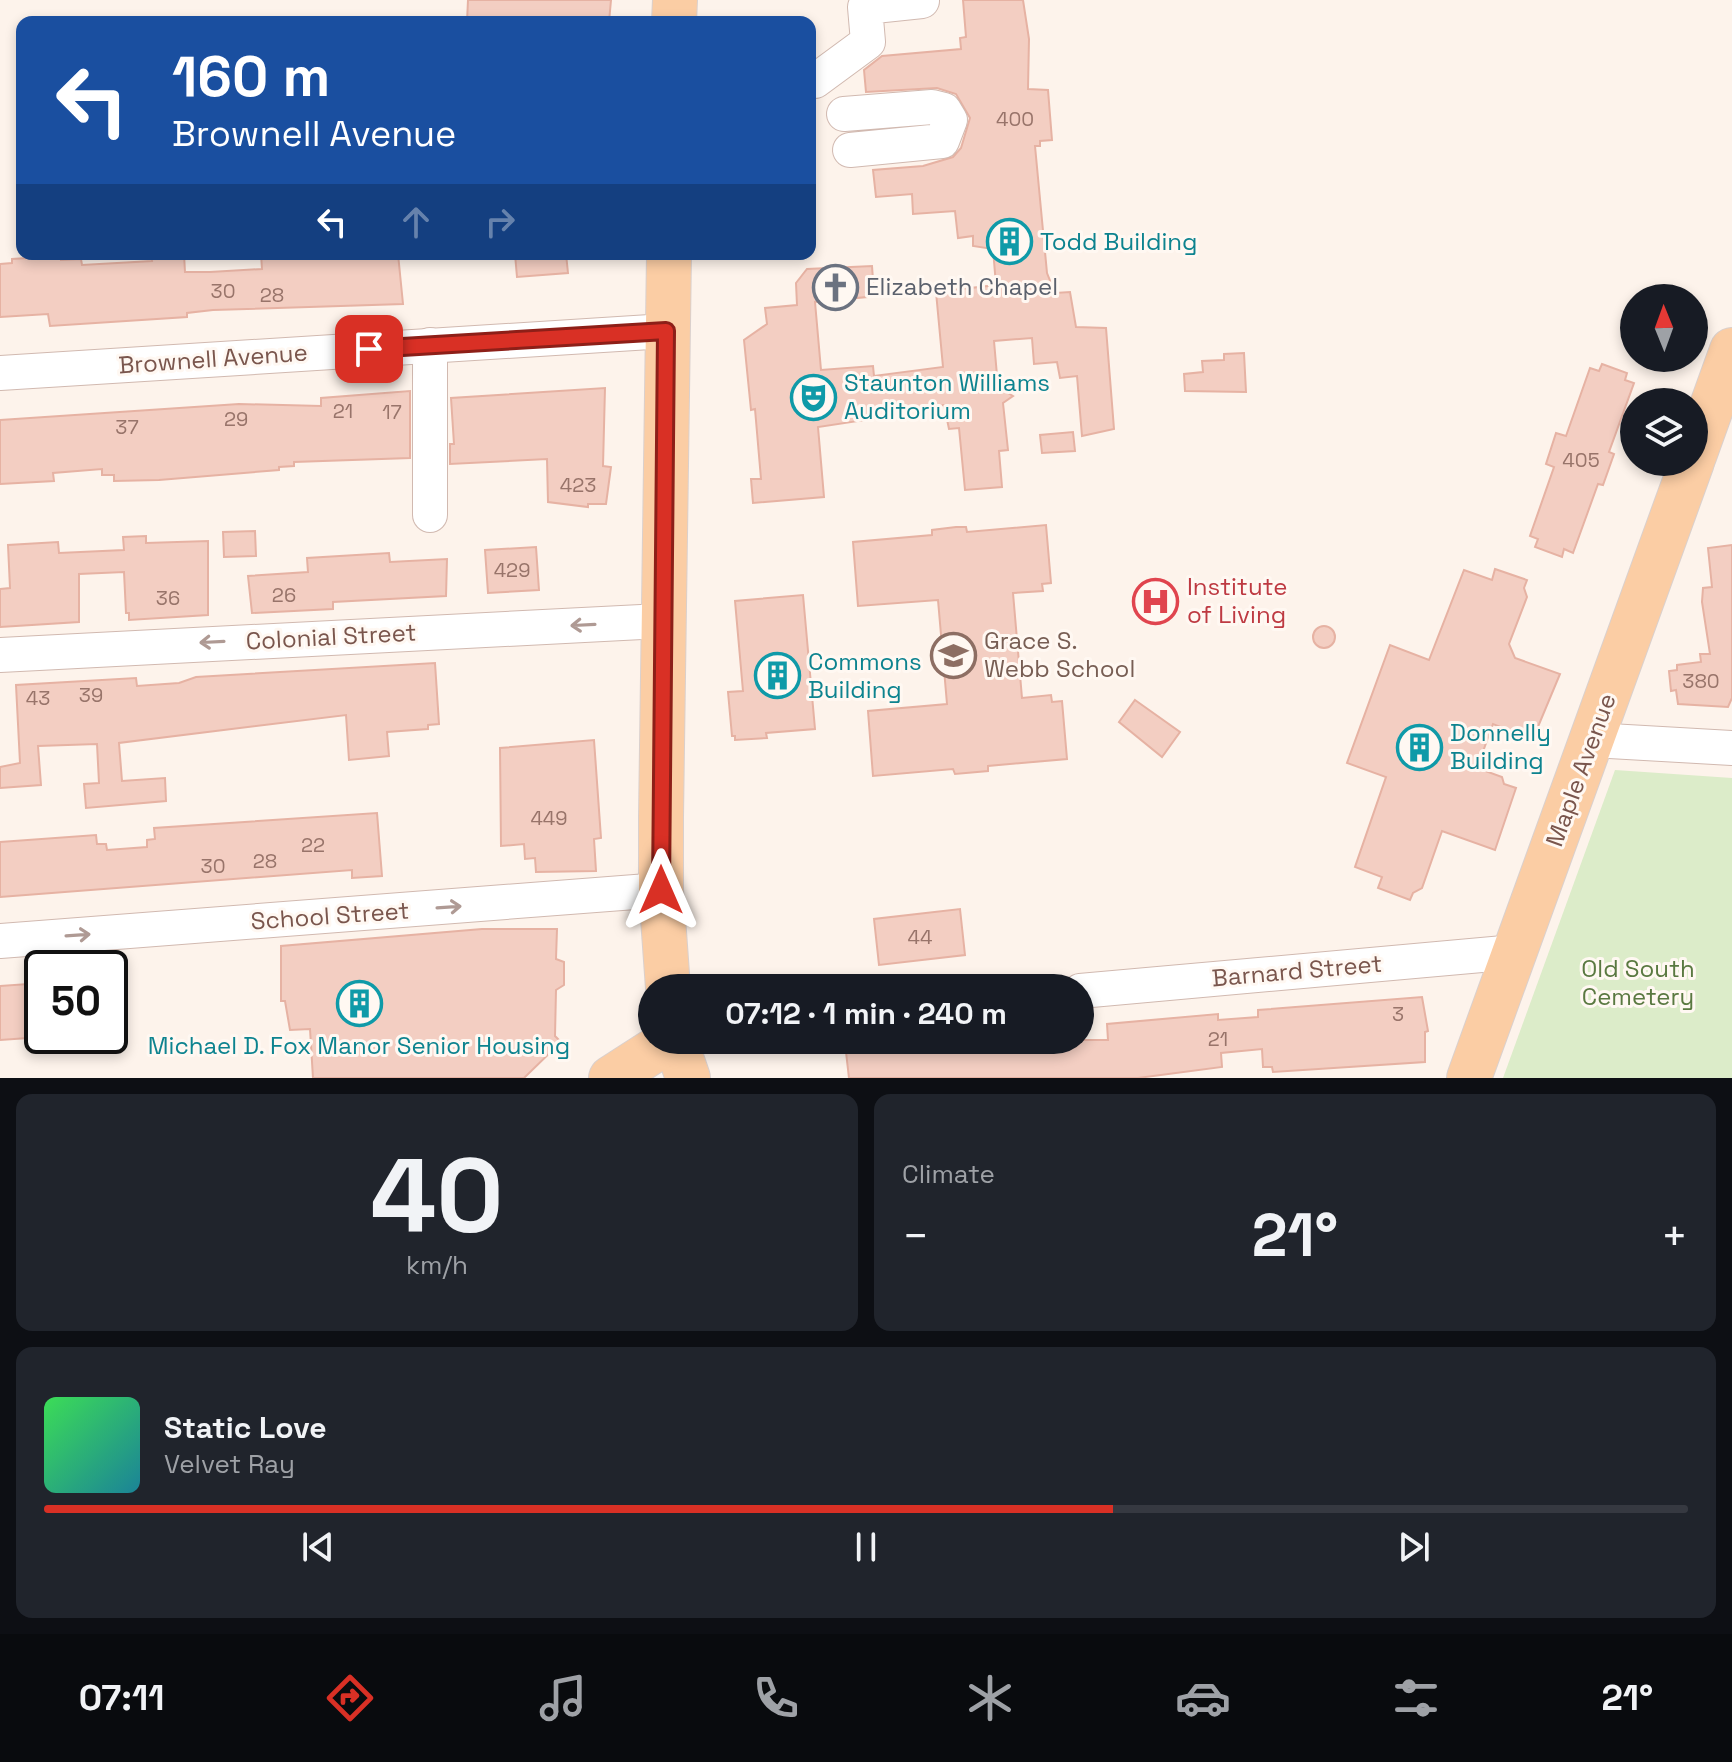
<!DOCTYPE html>
<html lang="en">
<head>
<meta charset="utf-8">
<style>
  body { margin:0; font-family:"Space Grotesk",sans-serif; background:#20242c; color:#f1f3f6; height:100vh; display:flex; flex-direction:column; font-size:30px; white-space:nowrap }
  * { box-sizing:border-box; margin:0 }
  p { font-size:26px; color:#9ea1a6 }
  .icon { flex:none; width:44px; height:44px; fill:none; stroke:currentColor; stroke-width:2; stroke-linecap:round; stroke-linejoin:round }
  .map { position:relative; height:1078px; overflow:hidden }
  .panel { display:flex; flex-direction:column; gap:16px; padding:16px; background:#0d0f14; flex:1 }
  .panel>* { flex:none }
  .top-card { position:absolute; left:16px; top:16px; width:800px; height:244px; border-radius:16px; box-shadow:0 4px 12px #0003; background:#1a4fa0; color:#fff; overflow:hidden }
  .needle { width:52px; rotate:359deg }
  .buttons { position:absolute; left:1620px; top:284px; display:grid; gap:16px }
  .buttons a { display:grid; place-items:center; width:88px; height:88px; border-radius:50%; background:#171b24; box-shadow:0 4px 12px #0003; font-size:40px }
  .speed { position:absolute; left:24px; top:950px; display:flex; gap:16px; font-size:40px; font-weight:700; text-align:center }
  .speed>* { display:grid; place-content:center; width:104px; height:104px; border-radius:50%; background:#171b24; box-shadow:0 4px 12px #0003; line-height:1 }
  .speed .limit { border:4px solid #111; border-radius:12px; background:#fff; color:#111 }
  .pin { position:absolute; display:grid; place-items:center; width:68px; height:68px; color:#fff; margin:-34px; border-radius:16px; box-shadow:0 4px 12px #0006 }
  .me { position:absolute; width:88px; margin:-44px; rotate:0deg; stroke-linejoin:round; filter:drop-shadow(0 0 6px #0008) }
  .turn { display:flex; align-items:center; gap:28px; height:168px; padding:0 24px; font-size:36px }
  .turn .icon { width:104px; height:104px; stroke-width:2.5 }
  .turn b { display:block; font-size:56px; line-height:68px }
  .lanes { display:flex; align-items:center; height:76px; padding:0 24px; background:#0003; justify-content:center; gap:40px; direction:ltr }
  .lanes .off { opacity:.35 }
  .big { font-size:60px; font-weight:800; line-height:1.1 }
  .panel .tile { flex:1; display:flex; flex-direction:column; justify-content:center; gap:12px; min-width:0; padding:0 28px; border-radius:16px; background:#20242c }
  .panel .dial { align-items:center; gap:0 }
  .dial b { font-size:104px; line-height:1 }
  .song { display:flex; align-items:center; gap:24px }
  .cover { width:96px; height:96px; border-radius:12px; background:linear-gradient(135deg,hsl(130 70% 55%),hsl(190 70% 35%)) }
  .played { height:8px; border-radius:4px; background:linear-gradient(90deg,#d93025 65%,#363941 65%) }
  .keys { display:flex; justify-content:space-around; direction:ltr }
  .heat { display:flex; justify-content:space-between; align-items:center; font-size:44px; direction:ltr }
  .panel .tiles { flex:1; display:grid; gap:16px; grid-template-columns:1fr 1fr }
  .tile:last-child { grid-column:span 2 }
  .trip { position:absolute; left:638px; top:974px; width:456px; height:80px; border-radius:40px; background:#171b24; box-shadow:0 4px 12px #0003; font-weight:800; line-height:80px; text-align:center }
  .menu { display:flex; height:128px; justify-content:space-around; align-items:center; background:#090b0e; color:#9ea1a6 }
  .menu .icon { width:56px; height:56px }
  .menu .selected { color:#d93025 }
  .menu b { font-size:36px; color:#f1f3f6 }
  .map>svg:first-child { display:block }
  .green { fill:#dcecc9 }
  .building { fill:#f3cec2; stroke:#e6b2a3; stroke-width:2 }
  .lines { fill:none; stroke-linecap:round; stroke-linejoin:round }
  .minor-casing { stroke:#d1b9b0; stroke-width:36 }
  .major-casing { stroke:#dad0cd; stroke-width:46 }
  .minor { stroke:#fff; stroke-width:34 }
  .major { stroke:#fbcda4; stroke-width:44 }
  .oneway { stroke:#af9a94 }
  .route-casing { stroke:#8d1f18; stroke-width:20 }
  .route { stroke:#d93025; stroke-width:14 }
  .labels { text-anchor:middle; stroke-width:6; stroke-linejoin:round; paint-order:stroke }
  .number-label { font-size:20px; fill:#98746a }
  .culture-label { font-size:24px; fill:#0d838f; stroke:#fff8f2; text-anchor:start }
  .worship-label { font-size:24px; fill:#5b616d; stroke:#fff8f2; text-anchor:start }
  .street-label { font-size:24px; fill:#7a564d; stroke:#fff8f2 }
  .health-label { font-size:24px; fill:#be3a42; stroke:#fff8f2; text-anchor:start }
  .education-label { font-size:24px; fill:#785e54; stroke:#fff8f2; text-anchor:start }
  .park-label { font-size:24px; fill:#5a7941; stroke:#fff8f2 }
</style>
</head>
<body>
<div class="map">
<svg width="1732" height="1078" viewBox="0 0 1732 1078">
  <rect width="100%" height="100%" fill="#fdf3eb"/>
  <polygon class="green" points="1615,770 1732,778 1732,1078 1503,1078"/>
  <g class="building">
    <polygon points="468,0 611,0 609,22 467,22"/>
    <polygon points="963,0 1023,0 1029,39 1028,89 1048,90 1052,140 1040,141 1040,146 1035,146 1047,273 1055,293 1070,292 1076,327 1106,328 1114,429 1082,436 1077,376 1060,378 1057,362 1034,364 1032,338 994,341 998,387 1013,396 1003,403 1008,450 999,451 1002,487 965,490 959,428 949,429 944,405 877,411 878,418 818,427 824,497 753,503 751,479 761,479 755,409 751,410 744,340 767,324 765,308 797,305 796,283 807,269 872,266 874,293 866,293 867,297 815,302 821,370 873,366 874,376 943,367 936,292 996,285 993,249 973,246 973,236 958,238 955,211 913,214 912,194 876,197 873,170 923,166 953,157 961,148 970,118 956,94 937,88 866,92 864,70 882,56 961,49 960,38 966,37"/>
    <polygon points="151,254 184,254 185,272 210,272 262,269 261,254 398,254 403,304 213,310 187,313 187,317 50,326 48,314 0,317 0,264 12,263 12,259 61,256 61,260 81,259 82,265 152,261"/>
    <polygon points="515,254 566,254 568,273 517,277"/>
    <polygon points="1244,353 1246,392 1185,391 1184,374 1203,372 1202,361 1224,360 1224,354"/>
    <polygon points="1602,364 1627,373 1625,380 1634,383 1609,452 1614,454 1603,485 1598,484 1573,553 1564,549 1562,557 1535,547 1538,539 1530,536 1554,467 1546,464 1556,433 1566,436 1590,368 1599,371"/>
    <polygon points="605,388 603,466 611,467 606,504 588,504 588,507 548,502 547,459 450,464 450,444 454,444 451,398"/>
    <polygon points="410,391 410,458 294,462 294,466 279,467 279,470 159,480 114,481 114,475 102,475 102,469 53,473 54,481 0,484 0,420 239,404 321,406 321,398"/>
    <polygon points="1073,432 1075,451 1042,453 1040,435"/>
    <polygon points="1046,525 1051,583 1042,584 1043,591 1013,593 1022,698 1051,695 1052,702 1062,701 1067,759 988,766 988,771 955,774 953,769 873,776 868,711 947,704 938,600 858,606 853,542 932,535 932,530 956,527 966,527 967,532"/>
    <polygon points="255,531 256,556 224,557 223,532"/>
    <polygon points="146,536 146,543 208,541 208,615 129,620 129,613 126,613 124,572 79,574 79,622 0,627 0,589 10,588 8,545 58,542 59,553 124,550 123,537"/>
    <polygon points="1732,545 1732,698 1728,707 1678,704 1676,690 1671,691 1669,671 1677,670 1677,665 1701,662 1700,654 1710,654 1702,602 1703,588 1712,587 1708,548"/>
    <polygon points="536,547 539,590 488,593 485,550"/>
    <polygon points="389,553 390,562 447,559 446,596 333,602 333,609 252,613 248,576 308,572 307,558"/>
    <polygon points="1495,569 1527,580 1524,588 1527,597 1509,644 1515,658 1560,674 1535,734 1524,730 1518,734 1493,724 1477,768 1502,777 1504,784 1516,788 1495,850 1442,831 1422,888 1413,893 1410,900 1378,888 1382,877 1355,867 1386,777 1347,763 1390,645 1429,660 1464,570 1492,580"/>
    <polygon points="803,595 815,729 766,733 767,738 735,740 735,736 732,736 728,692 743,691 735,601"/>
    <circle cx="1324" cy="637" r="11"/>
    <polygon points="435,663 439,724 428,725 428,729 387,732 389,756 349,760 346,715 119,743 122,781 165,778 166,801 86,808 84,784 99,783 97,744 38,746 41,785 0,788 0,767 20,763 16,685 136,678 137,686 179,683 196,677"/>
    <polygon points="1135,700 1180,732 1162,757 1119,722"/>
    <polygon points="594,740 601,838 594,839 596,871 536,872 535,858 525,859 524,844 501,846 500,748"/>
    <polygon points="377,813 382,876 352,878 352,870 0,897 0,842 96,835 97,844 106,844 107,850 147,847 147,840 155,839 154,828"/>
    <polygon points="960,909 965,955 879,965 874,919"/>
    <polygon points="482,929 557,929 556,959 564,962 564,985 556,990 555,1036 561,1042 524,1078 313,1078 310,1029 290,1030 285,1001 281,1001 281,946"/>
    <polygon points="42,983 42,1037 0,1040 0,986"/>
    <polygon points="1422,997 1428,1031 1425,1032 1425,1062 1273,1072 1272,1067 1263,1067 1262,1049 1221,1053 1222,1067 1138,1078 849,1078 846,1052 858,1051 857,1047 929,1040 1108,1040 1107,1024 1218,1014 1218,1020 1258,1017 1258,1010"/>
  </g>
  <g class="lines">
    <defs>
      <g id="minor">
        <polyline points="815,81 868,42 865,7 922,1"/>
        <polyline points="844,114 932,107 944,110 950,120 942,141 850,150"/>
        <polyline points="0,373 666,331"/>
        <polyline points="430,515 430,345"/>
        <polyline points="0,655 661,621"/>
        <polyline points="1592,740 1732,748"/>
        <polyline points="0,941 661,890"/>
        <polyline points="1080,991 1515,952"/>
      </g>
      <g id="major">
        <polyline points="674,22 675,0"/>
        <polyline points="1694,456 1732,350"/>
        <polyline points="668,988 661,890 661,817 669,254"/>
        <polyline points="675,1040 688,1078"/>
        <polyline points="611,1078 670,1040"/>
        <polyline points="1469,1078 1692,462"/>
      </g>
    </defs>
    <use href="#minor" class="minor-casing"/>
    <use href="#major" class="major-casing"/>
    <use href="#minor" class="minor"/>
    <use href="#major" class="major"/>
  </g>
  <defs><path id="oneway-shaft" d="M-6 0H5M1.5-3L5.5 0L1.5 3" fill="none" stroke-width="1.6" stroke-linecap="round" stroke-linejoin="round" transform="scale(2)"/></defs>
  <g class="oneway">
    <use href="#oneway-shaft" transform="translate(583 625) rotate(177)"/>
    <use href="#oneway-shaft" transform="translate(212 642) rotate(177)"/>
    <use href="#oneway-shaft" transform="translate(449 907) rotate(-4)"/>
    <use href="#oneway-shaft" transform="translate(78 935) rotate(-4)"/>
  </g>
  <g class="lines">
    <defs>
      <polyline id="route" points="369,349 666,331 661,890"/>
    </defs>
    <use href="#route" class="route-casing"/>
    <use href="#route" class="route"/>
  </g>
  <defs>
    <symbol id="building-ring" viewBox="-11 -11 22 22"><circle r="9.5" fill="#fff8f2" stroke="#0f9aa8" stroke-width="1.5"/><path d="M-4-6H4V6H1V3H-1V6H-4ZM-2.5-4.3h1.7v1.8h-1.7ZM.8-4.3h1.7v1.8H.8ZM-2.5-1h1.7V.8h-1.7ZM.8-1h1.7V.8H.8Z" fill="#0f9aa8"/></symbol>
    <symbol id="church-ring" viewBox="-11 -11 22 22"><circle r="9.5" fill="#fff8f2" stroke="#6b7280" stroke-width="1.5"/><path d="M-1.2-6h2.4v3.5h3.3v2.4h-3.3V6h-2.4V-.1h-3.3v-2.4h3.3Z" fill="#6b7280"/></symbol>
    <symbol id="theatre-ring" viewBox="-11 -11 22 22"><circle r="9.5" fill="#fff8f2" stroke="#0f9aa8" stroke-width="1.5"/><path d="M-5-5.5Q0-4 5-5.5V0Q5 5 0 6Q-5 5-5 0ZM-3.3-2.5H-1v1.5H-3.3ZM1-2.5H3.3v1.5H1ZM-2.8 1Q0 5.5 2.8 1Z" fill="#0f9aa8"/></symbol>
    <symbol id="hospital-ring" viewBox="-11 -11 22 22"><circle r="9.5" fill="#fff8f2" stroke="#e0444e" stroke-width="1.5"/><path d="M-5-5h3v3.5h4V-5h3V5h-3V1.5h-4V5h-3Z" fill="#e0444e"/></symbol>
    <symbol id="school-ring" viewBox="-11 -11 22 22"><circle r="9.5" fill="#fff8f2" stroke="#8d6e63" stroke-width="1.5"/><path d="M0-5L7-2L0 1L-7-2ZM-4 1L0 2.5L4 1V4Q0 6-4 4Z" fill="#8d6e63"/></symbol>
  </defs>
  <g fill-rule="evenodd">
    <use href="#building-ring" x="984" y="216" width="51" height="51"/>
    <use href="#church-ring" x="810" y="262" width="51" height="51"/>
    <use href="#theatre-ring" x="788" y="372" width="51" height="51"/>
    <use href="#hospital-ring" x="1130" y="576" width="51" height="51"/>
    <use href="#school-ring" x="928" y="630" width="51" height="51"/>
    <use href="#building-ring" x="752" y="650" width="51" height="51"/>
    <use href="#building-ring" x="1394" y="722" width="51" height="51"/>
    <use href="#building-ring" x="334" y="978" width="51" height="51"/>
  </g>
  <g class="labels">
    <g class="number-label">
      <text x="1015" y="126">400</text>
      <text x="223" y="298">30</text>
      <text x="272" y="302">28</text>
      <text x="343" y="418">21</text>
      <text x="392" y="419">17</text>
      <text x="236" y="426">29</text>
      <text x="127" y="434">37</text>
      <text x="1581" y="467">405</text>
      <text x="578" y="492">423</text>
      <text x="512" y="577">429</text>
      <text x="284" y="602">26</text>
      <text x="168" y="605">36</text>
      <text x="1701" y="688">380</text>
      <text x="91" y="702">39</text>
      <text x="38" y="705">43</text>
      <text x="549" y="825">449</text>
      <text x="313" y="852">22</text>
      <text x="265" y="868">28</text>
      <text x="213" y="873">30</text>
      <text x="920" y="944">44</text>
      <text x="1398" y="1021">3</text>
      <text x="1218" y="1046">21</text>
    </g>
    <g class="culture-label">
      <text x="1040" y="250">Todd Building</text>
      <text x="844" y="391">Staunton Williams<tspan x="844" dy="28">Auditorium</tspan></text>
      <text x="808" y="670">Commons<tspan x="808" dy="28">Building</tspan></text>
      <text x="1450" y="741">Donnelly<tspan x="1450" dy="28">Building</tspan></text>
      <text x="359" y="1054" text-anchor="middle">Michael D. Fox Manor Senior Housing</text>
    </g>
    <g class="worship-label">
      <text x="866" y="295">Elizabeth Chapel</text>
    </g>
    <g class="street-label">
      <text transform="translate(213 359) rotate(-4)" y="8">Brownell Avenue</text>
      <text transform="translate(331 637) rotate(-3)" y="8">Colonial Street</text>
      <text transform="translate(1581 770) rotate(-70)" y="8">Maple Avenue</text>
      <text transform="translate(330 916) rotate(-4)" y="8">School Street</text>
      <text transform="translate(1297 971) rotate(-5)" y="8">Barnard Street</text>
    </g>
    <g class="health-label">
      <text x="1187" y="595">Institute<tspan x="1187" dy="28">of Living</tspan></text>
    </g>
    <g class="education-label">
      <text x="984" y="649">Grace S.<tspan x="984" dy="28">Webb School</tspan></text>
    </g>
    <g class="park-label">
      <text x="1638" y="977">Old South<tspan x="1638" dy="28">Cemetery</tspan></text>
    </g>
  </g>
</svg>
<div class="buttons">
<a><svg class="needle" viewBox="-14 -14 28 28"><path d="M0-13l5 13h-10z" fill="#e53935"/><path d="M0 13l5-13h-10z" fill="#9ea1a6"/></svg></a>
<a><svg class="icon" aria-label="layers" viewBox="0 0 24 24"><path d="M12 4l9 5-9 5-9-5zM3 14l9 5 9-5"/></svg></a>
</div>
<div class="speed"><div class="limit">50</div></div>
<div class="pin" style="left:369px;top:349px;background:#d93025"><svg class="icon" aria-label="arrive" viewBox="0 0 24 24"><path d="M6 21V4h12l-3 4 3 4H6"/></svg></div>
<svg class="me" style="left:661px;top:890px" viewBox="-20 -20 40 40"><path d="M0-17L14 15 0 8-14 15z" fill="#d93025" stroke="#fff" stroke-width="4"/></svg>
<div class="trip">07:12 · 1 min · 240 m</div>
<div class="top-card">
<div class="turn"><svg class="icon" aria-label="left" viewBox="0 0 24 24"><path d="M17 20v-9H6M10 6l-5 5 5 5"/></svg><div><b>160 m</b>Brownell Avenue</div></div>
<div class="lanes"><svg class="icon" aria-label="left" viewBox="0 0 24 24"><path d="M17 20v-9H6M10 6l-5 5 5 5"/></svg><svg class="icon off" aria-label="ahead" viewBox="0 0 24 24"><path d="M12 20V5M6 11l6-6 6 6"/></svg><svg class="icon off" aria-label="right" viewBox="0 0 24 24"><path d="M7 20v-9h11M14 6l5 5-5 5"/></svg></div>
</div>
</div>
<section class="panel">
<div class="tiles">
<div class="tile dial"><b>40</b><p>km/h</p></div>
<div class="tile"><p>Climate</p>
<div class="heat"><a>−</a><b class="big">21°</b><a>+</a></div>
</div>
<div class="tile">
<div class="song"><i class="cover"></i><div><b>Static Love</b><p>Velvet Ray</p></div></div>
<div class="played"></div>
<div class="keys"><svg class="icon" aria-label="previous" viewBox="0 0 24 24"><path d="M18 5L8 12l10 7zM5 5v14"/></svg><svg class="icon" aria-label="pause" viewBox="0 0 24 24"><path d="M8 5v14M16 5v14"/></svg><svg class="icon" aria-label="next" viewBox="0 0 24 24"><path d="M6 5l10 7-10 7zM19 5v14"/></svg></div>
</div>
</div>
</section>
<nav class="menu">
<b>07:11</b>
<svg class="icon selected" aria-label="directions" viewBox="0 0 24 24"><path d="M12 3l9 9-9 9-9-9zM9 14v-3h6M13 9l2 2-2 2"/></svg>
<svg class="icon" aria-label="music" viewBox="0 0 24 24"><path d="M9 18V5l10-2v13"/><circle cx="6" cy="18" r="3"/><circle cx="16" cy="16" r="3"/></svg>
<svg class="icon" aria-label="phone" viewBox="0 0 24 24"><path d="M5 4h4l2 5-3 2q2 4 5 5l2-3 5 2v4C11 20 4 13 5 4z"/></svg>
<svg class="icon" aria-label="climate" viewBox="0 0 24 24"><path d="M12 3v18M4 7l16 10M4 17L20 7"/></svg>
<svg class="icon" aria-label="car" viewBox="0 0 24 24"><path d="M5 17H2v-5l4-1 3-4h7l3 4 3 1v5h-3M9 17h6M6 11h13"/><circle cx="7" cy="17" r="2"/><circle cx="17" cy="17" r="2"/></svg>
<svg class="icon" aria-label="filters" viewBox="0 0 24 24"><path d="M4 7h16M4 17h16"/><circle cx="9" cy="7" r="2"/><circle cx="15" cy="17" r="2"/></svg>
<b>21°</b>
</nav>
</body>
</html>
